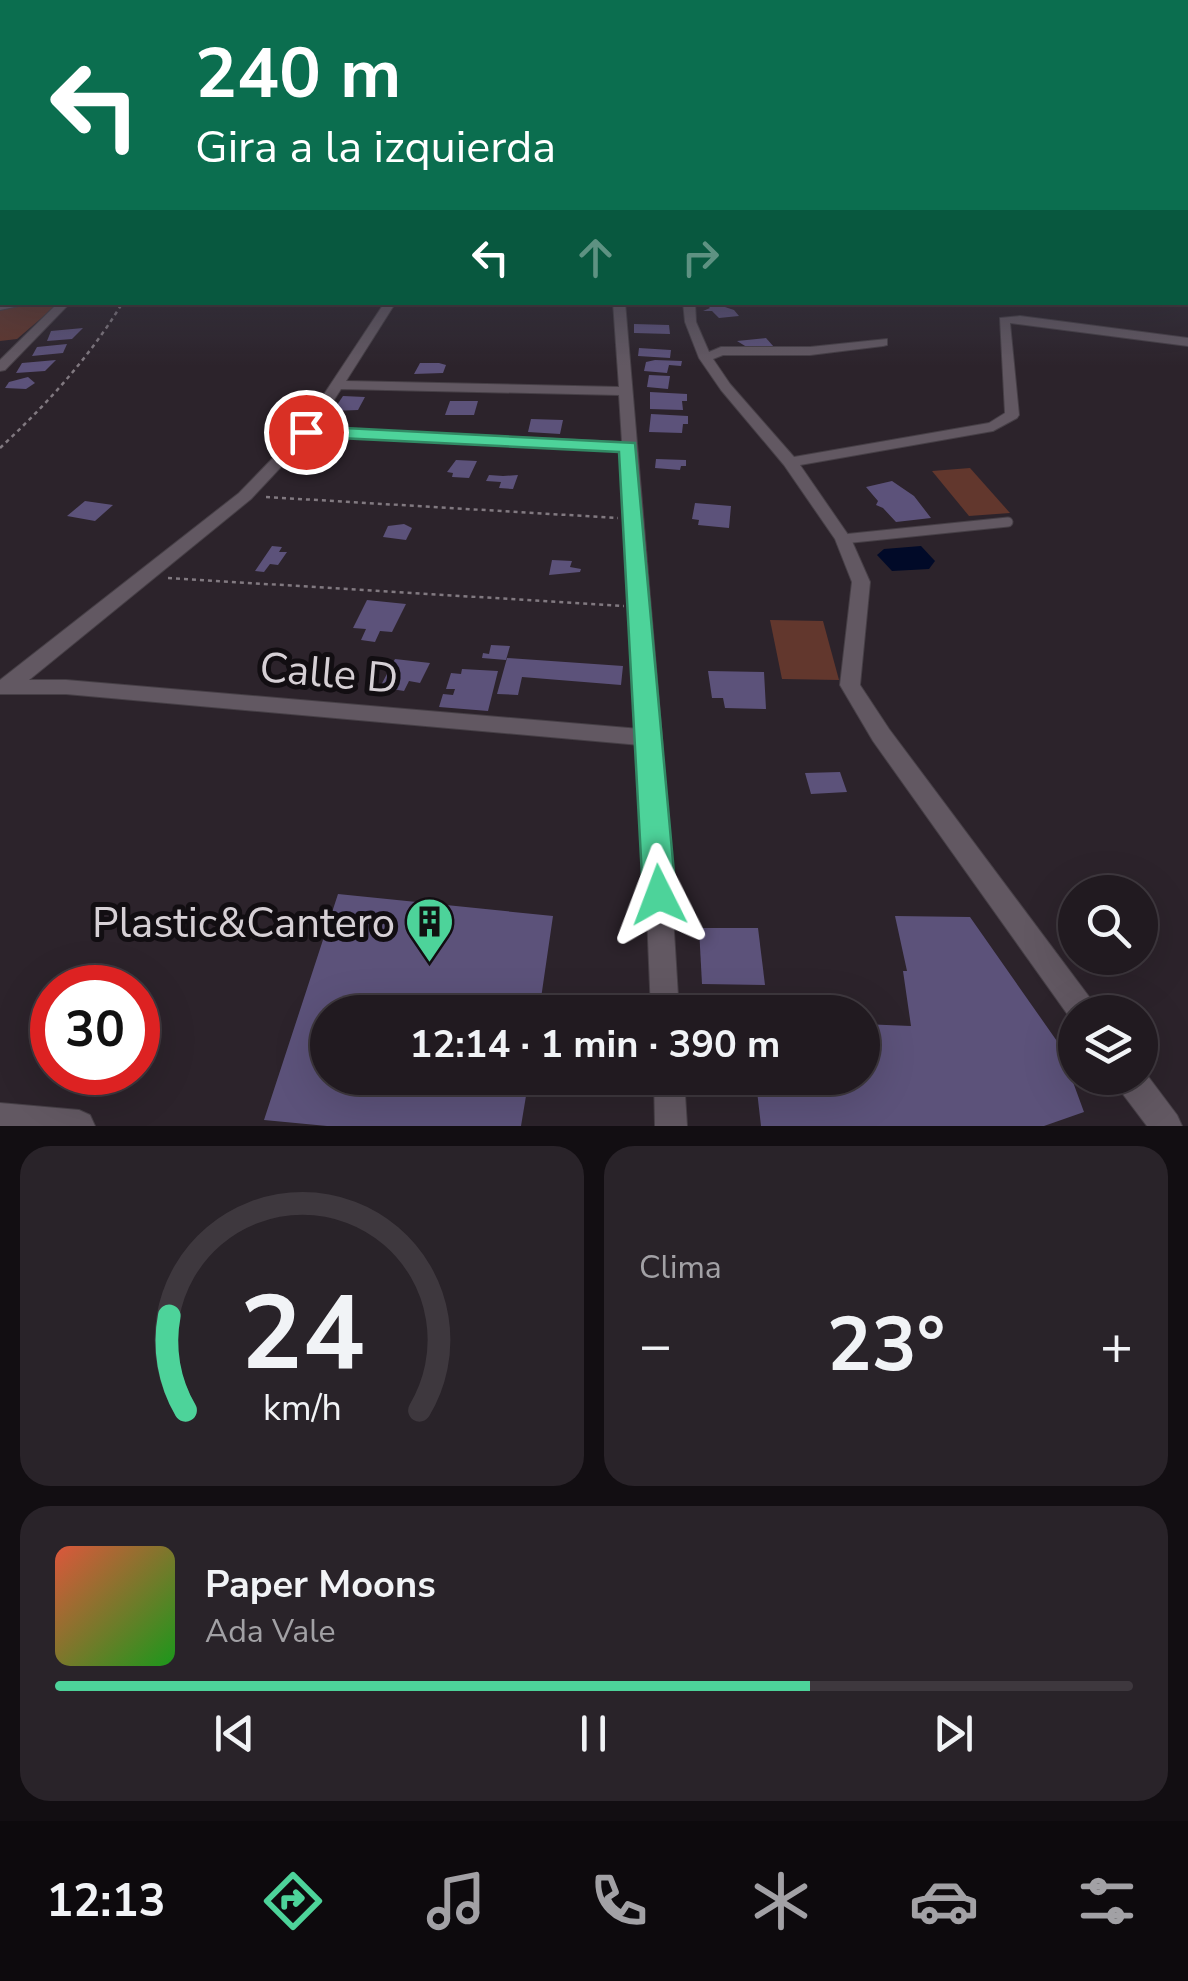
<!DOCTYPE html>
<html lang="es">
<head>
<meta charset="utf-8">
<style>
  body { margin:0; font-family:"Nunito Sans",sans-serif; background:#292329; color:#f1f3f6; height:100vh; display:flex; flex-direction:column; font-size:38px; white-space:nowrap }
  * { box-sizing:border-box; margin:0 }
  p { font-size:32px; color:#a2a1a5 }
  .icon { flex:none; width:55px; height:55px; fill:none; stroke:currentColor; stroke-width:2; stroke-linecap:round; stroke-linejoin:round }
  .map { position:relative; height:1126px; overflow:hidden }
  .panel { display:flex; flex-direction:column; gap:20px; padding:20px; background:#120e12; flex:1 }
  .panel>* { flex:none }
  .hud { position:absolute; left:0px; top:0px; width:1190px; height:305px; box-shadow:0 10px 40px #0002,0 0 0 2px #3e383e; background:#0b6e4f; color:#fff; overflow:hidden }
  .buttons { position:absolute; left:1058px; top:875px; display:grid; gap:20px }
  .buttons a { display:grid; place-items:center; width:100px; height:100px; border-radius:50%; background:#211a20; box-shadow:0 10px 40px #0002,0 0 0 2px #3e383e; font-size:50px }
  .speed { position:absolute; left:30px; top:965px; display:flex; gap:20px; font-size:50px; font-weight:700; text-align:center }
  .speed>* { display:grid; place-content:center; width:130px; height:130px; border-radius:50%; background:#211a20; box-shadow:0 10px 40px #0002,0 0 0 2px #3e383e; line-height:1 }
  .speed .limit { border:15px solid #d22; background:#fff; color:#111 }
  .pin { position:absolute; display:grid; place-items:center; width:85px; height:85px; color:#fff; margin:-42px; border:5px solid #fff; border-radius:50%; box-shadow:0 2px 10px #0007 }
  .me { position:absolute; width:110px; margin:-55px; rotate:357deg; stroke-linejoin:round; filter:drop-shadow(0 0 8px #0008) }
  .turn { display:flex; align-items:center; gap:35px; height:210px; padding:0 30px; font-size:45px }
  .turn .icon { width:130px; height:130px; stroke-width:2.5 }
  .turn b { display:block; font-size:70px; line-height:85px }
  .lanes { display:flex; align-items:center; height:95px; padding:0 30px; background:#0003; justify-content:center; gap:50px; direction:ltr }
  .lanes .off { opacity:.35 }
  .big { font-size:75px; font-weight:700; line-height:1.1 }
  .panel .card { flex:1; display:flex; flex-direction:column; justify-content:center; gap:15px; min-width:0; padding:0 35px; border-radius:30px; background:#292329 }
  .panel .dial { align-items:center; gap:0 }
  .dial svg { height:260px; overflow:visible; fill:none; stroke:#3e383e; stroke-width:7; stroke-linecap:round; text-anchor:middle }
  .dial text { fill:#f1f3f6; stroke:none }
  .song { display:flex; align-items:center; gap:30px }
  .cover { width:120px; height:120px; border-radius:15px; background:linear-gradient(135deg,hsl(10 70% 55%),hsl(120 70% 35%)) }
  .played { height:10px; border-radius:5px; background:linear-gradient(90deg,#4dd39a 70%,#3e383e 70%) }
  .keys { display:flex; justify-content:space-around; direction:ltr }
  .heat { display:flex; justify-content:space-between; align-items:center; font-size:55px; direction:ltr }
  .panel .tiles { flex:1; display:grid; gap:20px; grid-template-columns:1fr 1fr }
  .card:last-child { grid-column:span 2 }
  .trip { position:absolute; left:310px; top:995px; width:570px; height:100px; border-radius:50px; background:#211a20; box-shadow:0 10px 40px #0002,0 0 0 2px #3e383e; font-weight:700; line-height:100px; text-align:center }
  .menu { display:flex; height:160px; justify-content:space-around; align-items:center; background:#0d0a0d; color:#a2a1a5 }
  .menu .icon { width:70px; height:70px }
  .menu .selected { color:#4dd39a }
  .menu b { font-size:45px; color:#f1f3f6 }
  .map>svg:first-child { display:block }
  .green { fill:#62372d }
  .water { fill:#010a28 }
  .building { fill:#5c527a }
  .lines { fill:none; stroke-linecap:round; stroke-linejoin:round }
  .lane-casing { stroke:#463f46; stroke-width:11 }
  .street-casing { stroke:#463f46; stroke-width:2 }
  .path { stroke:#817980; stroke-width:2.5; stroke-dasharray:4 4; stroke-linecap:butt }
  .lane { stroke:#625862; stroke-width:9 }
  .street { fill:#625862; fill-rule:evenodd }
  .route { fill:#4dd39a; stroke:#328964; stroke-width:2.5 }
  .labels { text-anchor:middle; stroke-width:10; stroke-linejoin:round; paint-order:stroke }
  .near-street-label { font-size:42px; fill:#d6d0d5; stroke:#120e12 }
  .near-poi-label { font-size:42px; fill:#d6d0d5; stroke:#120e12; text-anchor:end }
</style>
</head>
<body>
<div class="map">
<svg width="1188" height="1126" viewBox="0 0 1188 1126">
  <rect width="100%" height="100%" fill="#2c232b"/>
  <g class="green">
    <polygon points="32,303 59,303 17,339 0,341 0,308"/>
    <polygon points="970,468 1010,513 969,516 932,471"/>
    <polygon points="770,620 823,621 839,680 782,679"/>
  </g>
  <polygon class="water" points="921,546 935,561 929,569 892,571 877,555 884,549"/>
  <g class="building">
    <polygon points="716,304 734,310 739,316 719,318 712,311 703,311 710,308 707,305"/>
    <polygon points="634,324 669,325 670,334 634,333"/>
    <polygon points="83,328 72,339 47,341 51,331"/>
    <polygon points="766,338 774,347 750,349 737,341"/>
    <polygon points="67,344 63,353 32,356 37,347"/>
    <polygon points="639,348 671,350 670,358 638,356"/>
    <polygon points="56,360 45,371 16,373 22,363"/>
    <polygon points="655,360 682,361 681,366 669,365 667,373 644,371 646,362"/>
    <polygon points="420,363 439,363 446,365 443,373 414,374"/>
    <polygon points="649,375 670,376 668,389 647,387"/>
    <polygon points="28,377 35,383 26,389 5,388 9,382"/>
    <polygon points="650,392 687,394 687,401 682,401 683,410 650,409"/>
    <polygon points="343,396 365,397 358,410 333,411"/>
    <polygon points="450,401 478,401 474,415 445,415"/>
    <polygon points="651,414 688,416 688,424 683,424 682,433 649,432"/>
    <polygon points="531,419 563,420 560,434 528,432"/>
    <polygon points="656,459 686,460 686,466 681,466 680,470 655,468"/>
    <polygon points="456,460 477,461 469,478 452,477 453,473 447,472"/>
    <polygon points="489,475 503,476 518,475 513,489 499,488 501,482 486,481"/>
    <polygon points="892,481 914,496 931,518 896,522 883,508 876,505 878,501 866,487"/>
    <polygon points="85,501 113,505 95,521 67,516"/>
    <polygon points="695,503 731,506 729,528 698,525 699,520 692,519"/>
    <polygon points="404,524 412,528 406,540 383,537 388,526"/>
    <polygon points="272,546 282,547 279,552 287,552 278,565 270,564 264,572 255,571"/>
    <polygon points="552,560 572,561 570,567 581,569 580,572 549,575"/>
    <polygon points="367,600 406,604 392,632 380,631 375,642 361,640 366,629 353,628"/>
    <polygon points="491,645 510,646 506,660 482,658 483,653 489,654"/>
    <polygon points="507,658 623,666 621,685 522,677 518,695 497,694"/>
    <polygon points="395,659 430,663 420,683 409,681 404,691 380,687"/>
    <polygon points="462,669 498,671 488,711 439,707 443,694 453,695 455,689 446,689 451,673 461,674"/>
    <polygon points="708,671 764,672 766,709 725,708 723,698 712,698"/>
    <polygon points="840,772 847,792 811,794 805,773"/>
    <polygon points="338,894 553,916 539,1012 328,1012 328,1078 529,1078 521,1126 327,1126 264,1120"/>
    <polygon points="895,916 970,917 1059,1044 1084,1112 1044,1126 761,1126 757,1091 783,1089 781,1078 862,1078 862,1024 911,1026 903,971 907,971"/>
    <polygon points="699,928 758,928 765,985 702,984"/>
  </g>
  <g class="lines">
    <defs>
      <polyline id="lane" points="843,539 1008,522"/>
      <g id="street">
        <polygon points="0,208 2,208 2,211 0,212"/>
        <rect x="0" y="234" width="2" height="6"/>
        <polygon points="0,251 2,251 2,259 0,260"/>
        <rect x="0" y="282" width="2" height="6"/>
        <polygon points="29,302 28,304 0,310 0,304"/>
        <polygon points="59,302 71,302 5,370 0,371 0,360"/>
        <path d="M385 302H396L346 381 619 387 613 302H625L662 738 679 1012H651L640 745 66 694H0V680L239 493 301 429ZM341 389 619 395 622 442 316 428ZM310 436 623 451 640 729 66 680H29L251 499Z"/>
        <polygon points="683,302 695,302 696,322 709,352 721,347 810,347 887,339 887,345 883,346 810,355 723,355 713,359 730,384 794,457 989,423 1005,413 1000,318 1020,316 1188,338 1188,346 1010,323 1019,415 1017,418 993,431 800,465 851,539 870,582 860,685 889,729 1093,1002 1097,1012 1075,1012 1073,1022 873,741 840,685 852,582 835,539 784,465 721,390 699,358 685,322"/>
        <polygon points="1141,1067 1177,1115 1182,1126 1147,1126 1119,1089 1115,1078 1140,1078"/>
        <polygon points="654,1078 684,1078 687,1126 655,1126"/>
        <polygon points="0,1103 79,1110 90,1115 95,1126 0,1126"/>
      </g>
    </defs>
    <use href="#lane" class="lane-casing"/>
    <use href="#street" class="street-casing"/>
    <g class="path">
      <path d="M0 448C47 404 89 358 123 302"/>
      <polyline points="266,497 618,518"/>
      <polyline points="168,578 624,606"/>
    </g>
    <use href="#lane" class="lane"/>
    <use href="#street" class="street"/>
  </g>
  <linearGradient id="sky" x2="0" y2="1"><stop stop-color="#181318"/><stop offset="0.57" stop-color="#454555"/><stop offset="1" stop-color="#454555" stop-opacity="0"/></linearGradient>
  <rect width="1188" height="366" fill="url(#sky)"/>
  <polygon class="route" points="306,426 635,443 676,895 671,905 659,910 648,905 643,895 619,452 299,436 299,428"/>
  <defs>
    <symbol id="building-pin" viewBox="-11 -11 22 30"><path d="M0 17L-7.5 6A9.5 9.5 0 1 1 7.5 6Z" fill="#4dd39a" stroke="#120e12"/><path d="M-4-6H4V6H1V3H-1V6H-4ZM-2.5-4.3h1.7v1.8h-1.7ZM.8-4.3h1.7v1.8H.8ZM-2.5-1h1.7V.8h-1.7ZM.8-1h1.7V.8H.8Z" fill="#111"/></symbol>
  </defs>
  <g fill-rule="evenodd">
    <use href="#building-pin" x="402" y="894" width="55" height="75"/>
  </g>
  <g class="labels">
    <g class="near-street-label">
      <text transform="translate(329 672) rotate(5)" y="15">Calle D</text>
    </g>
    <g class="near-poi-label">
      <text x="395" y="937">Plastic&amp;Cantero</text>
    </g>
  </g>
</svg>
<div class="buttons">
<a><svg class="icon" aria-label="search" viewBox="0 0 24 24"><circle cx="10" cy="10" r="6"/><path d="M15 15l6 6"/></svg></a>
<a><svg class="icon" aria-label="layers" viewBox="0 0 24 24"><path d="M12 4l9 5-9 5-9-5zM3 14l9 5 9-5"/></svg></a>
</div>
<div class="speed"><div class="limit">30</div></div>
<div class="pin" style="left:306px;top:432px;background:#d93025"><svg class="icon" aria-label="arrive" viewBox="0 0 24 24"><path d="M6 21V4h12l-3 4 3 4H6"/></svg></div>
<svg class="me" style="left:659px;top:895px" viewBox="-20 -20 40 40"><path d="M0-17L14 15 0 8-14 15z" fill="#4dd39a" stroke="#fff" stroke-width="4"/></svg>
<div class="trip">12:14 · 1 min · 390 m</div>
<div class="hud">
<div class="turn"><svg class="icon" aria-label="left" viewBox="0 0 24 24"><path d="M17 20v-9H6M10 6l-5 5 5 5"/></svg><div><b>240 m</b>Gira a la izquierda</div></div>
<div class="lanes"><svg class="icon" aria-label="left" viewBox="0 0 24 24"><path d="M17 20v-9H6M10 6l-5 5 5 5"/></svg><svg class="icon off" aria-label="ahead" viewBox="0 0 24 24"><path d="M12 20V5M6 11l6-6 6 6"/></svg><svg class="icon off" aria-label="right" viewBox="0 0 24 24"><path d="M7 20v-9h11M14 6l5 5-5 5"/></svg></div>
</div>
</div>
<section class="panel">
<div class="tiles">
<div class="card dial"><svg viewBox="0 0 100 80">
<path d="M14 69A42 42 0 1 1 86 69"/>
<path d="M14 69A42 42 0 0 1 9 40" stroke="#4dd39a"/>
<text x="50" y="56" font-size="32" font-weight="700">24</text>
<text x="50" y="72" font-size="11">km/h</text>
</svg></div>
<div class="card"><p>Clima</p>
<div class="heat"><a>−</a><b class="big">23°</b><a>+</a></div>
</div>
<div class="card">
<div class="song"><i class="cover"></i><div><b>Paper Moons</b><p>Ada Vale</p></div></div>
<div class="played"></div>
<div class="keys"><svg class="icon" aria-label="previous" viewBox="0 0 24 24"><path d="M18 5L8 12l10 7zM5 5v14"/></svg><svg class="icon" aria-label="pause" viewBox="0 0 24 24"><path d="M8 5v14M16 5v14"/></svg><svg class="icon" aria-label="next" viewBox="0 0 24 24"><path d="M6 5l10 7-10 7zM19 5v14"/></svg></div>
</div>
</div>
</section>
<nav class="menu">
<b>12:13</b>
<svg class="icon selected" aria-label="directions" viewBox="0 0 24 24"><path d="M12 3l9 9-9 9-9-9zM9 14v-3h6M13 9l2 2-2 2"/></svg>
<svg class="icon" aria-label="music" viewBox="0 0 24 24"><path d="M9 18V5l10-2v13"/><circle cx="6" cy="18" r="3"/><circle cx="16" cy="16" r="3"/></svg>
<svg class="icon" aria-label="phone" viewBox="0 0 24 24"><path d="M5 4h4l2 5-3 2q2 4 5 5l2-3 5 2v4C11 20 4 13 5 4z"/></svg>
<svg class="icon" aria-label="climate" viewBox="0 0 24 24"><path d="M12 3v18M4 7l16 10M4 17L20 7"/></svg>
<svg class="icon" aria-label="car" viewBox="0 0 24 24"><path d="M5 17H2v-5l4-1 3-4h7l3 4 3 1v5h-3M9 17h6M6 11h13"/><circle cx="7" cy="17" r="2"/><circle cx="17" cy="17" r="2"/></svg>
<svg class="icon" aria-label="filters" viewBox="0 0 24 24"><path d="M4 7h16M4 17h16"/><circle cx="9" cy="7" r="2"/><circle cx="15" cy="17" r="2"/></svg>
</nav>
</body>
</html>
